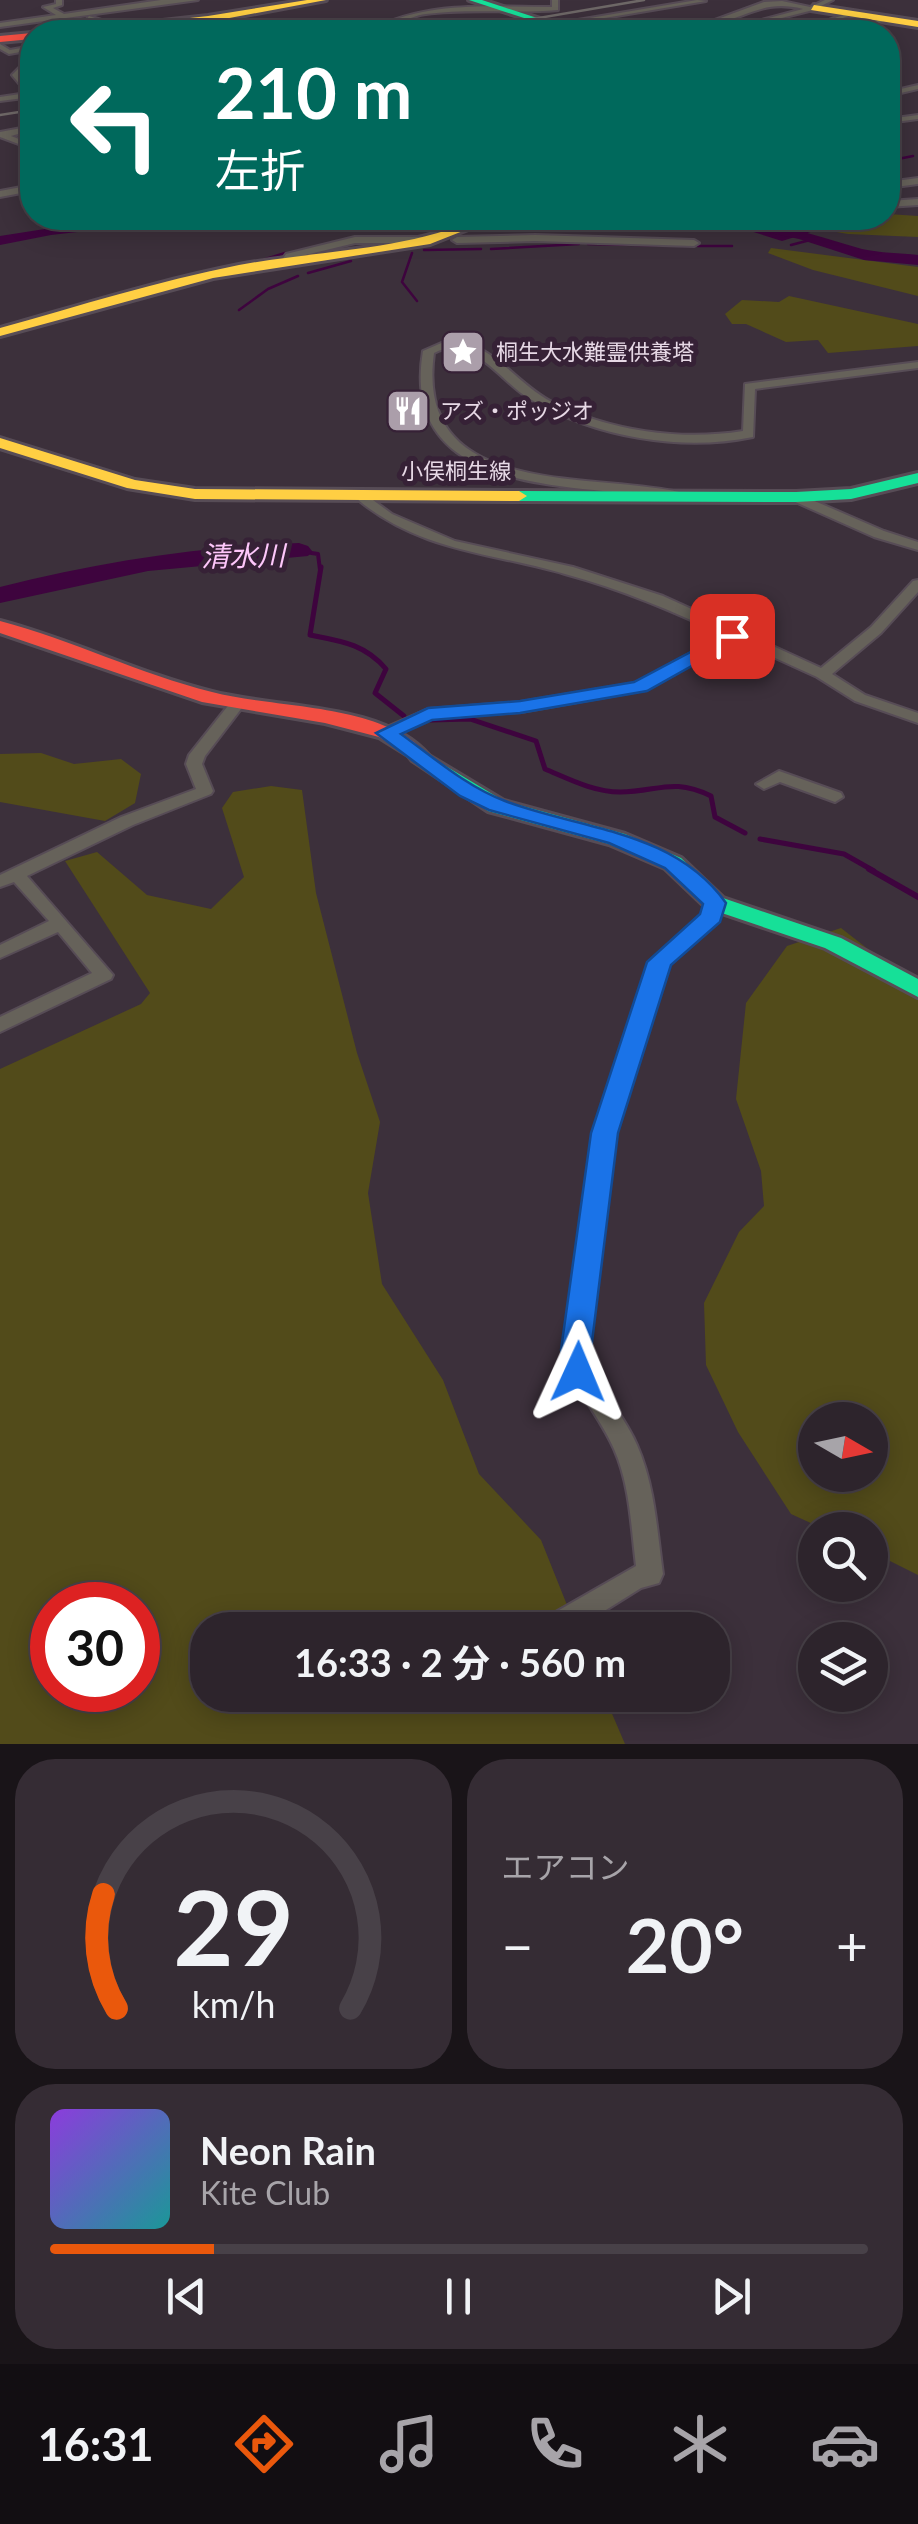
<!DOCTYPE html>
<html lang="ja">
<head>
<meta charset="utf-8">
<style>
  body { margin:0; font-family:Lato,"Noto Sans JP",sans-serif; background:#352c34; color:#f1f3f6; height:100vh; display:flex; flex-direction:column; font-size:38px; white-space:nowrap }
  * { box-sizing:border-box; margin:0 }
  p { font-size:32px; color:#a7a4a9 }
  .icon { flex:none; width:55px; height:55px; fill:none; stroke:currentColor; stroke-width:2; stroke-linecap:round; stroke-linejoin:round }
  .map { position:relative; height:1744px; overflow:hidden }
  .panel { display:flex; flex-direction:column; gap:15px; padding:15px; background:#191418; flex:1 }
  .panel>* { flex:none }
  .hud { position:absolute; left:20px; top:20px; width:880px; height:210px; border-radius:40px; box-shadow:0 5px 25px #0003,0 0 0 2px #484148; background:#00695c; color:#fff; overflow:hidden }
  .needle { width:65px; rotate:99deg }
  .buttons { position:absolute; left:798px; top:1402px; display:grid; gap:20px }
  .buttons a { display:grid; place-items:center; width:90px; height:90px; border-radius:50%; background:#2d242c; box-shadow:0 5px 25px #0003,0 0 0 2px #484148; font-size:50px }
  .speed { position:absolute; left:30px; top:1582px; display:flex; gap:20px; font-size:50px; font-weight:700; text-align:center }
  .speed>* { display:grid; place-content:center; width:130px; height:130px; border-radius:50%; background:#2d242c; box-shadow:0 5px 25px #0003,0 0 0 2px #484148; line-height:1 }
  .speed .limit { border:15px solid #d22; background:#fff; color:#111 }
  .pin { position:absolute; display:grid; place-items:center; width:85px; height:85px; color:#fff; margin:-42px; border-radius:20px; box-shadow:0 5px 15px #0006 }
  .me { position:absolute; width:110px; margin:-55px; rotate:1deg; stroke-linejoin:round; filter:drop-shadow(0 0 8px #0008) }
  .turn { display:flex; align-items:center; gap:35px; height:210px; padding:0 30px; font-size:45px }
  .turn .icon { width:130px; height:130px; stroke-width:2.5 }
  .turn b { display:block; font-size:70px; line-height:85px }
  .big { font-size:75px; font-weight:700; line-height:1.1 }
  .panel .widget { flex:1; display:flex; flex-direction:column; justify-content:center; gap:15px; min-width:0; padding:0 35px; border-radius:40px; background:#352c34 }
  .panel .dial { align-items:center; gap:0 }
  .dial svg { height:260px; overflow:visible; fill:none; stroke:#484148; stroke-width:7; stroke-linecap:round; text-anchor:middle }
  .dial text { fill:#f1f3f6; stroke:none }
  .song { display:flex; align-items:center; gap:30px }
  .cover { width:120px; height:120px; border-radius:15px; background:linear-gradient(135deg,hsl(270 70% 55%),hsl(180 70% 35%)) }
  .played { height:10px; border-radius:5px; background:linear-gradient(90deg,#ea580c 20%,#484148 20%) }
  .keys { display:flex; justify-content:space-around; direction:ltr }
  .heat { display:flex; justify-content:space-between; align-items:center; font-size:55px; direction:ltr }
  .panel .tiles { flex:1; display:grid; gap:15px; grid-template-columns:1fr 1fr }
  .widget:last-child { grid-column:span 2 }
  .trip { position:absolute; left:190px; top:1612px; width:540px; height:100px; border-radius:40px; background:#2d242c; box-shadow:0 5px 25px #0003,0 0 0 2px #484148; font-weight:700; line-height:100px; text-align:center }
  .menu { display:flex; height:160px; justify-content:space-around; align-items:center; background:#120e12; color:#a7a4a9 }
  .menu .icon { width:70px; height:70px }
  .menu .selected { color:#ea580c }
  .menu b { font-size:45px; color:#f1f3f6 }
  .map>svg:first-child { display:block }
  .green { fill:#524b1a; fill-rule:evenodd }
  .water { fill:#3e043e }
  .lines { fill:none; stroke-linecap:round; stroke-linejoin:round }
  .stream-far3 { stroke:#3e043e; stroke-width:2.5 }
  .stream-far2 { stroke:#3e043e; stroke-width:4 }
  .stream-far1 { stroke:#3e043e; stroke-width:5 }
  .stream { stroke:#3e043e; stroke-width:6 }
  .river { fill:#3e043e; fill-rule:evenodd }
  .street-casing { stroke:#574c56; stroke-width:4 }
  .fast-casing { stroke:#574c56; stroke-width:6 }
  .slow-casing { stroke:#574c56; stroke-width:6 }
  .jam-casing { stroke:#574c56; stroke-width:6 }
  .street { fill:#66625a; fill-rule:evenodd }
  .fast { fill:#16e098; fill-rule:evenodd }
  .slow { fill:#ffcf43; fill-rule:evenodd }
  .jam { fill:#f24e42; fill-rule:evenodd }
  .rail { stroke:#6e6867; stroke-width:2.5 }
  .route { fill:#1a73e8; stroke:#114b97; stroke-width:2.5 }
  .labels { text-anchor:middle; stroke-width:10; stroke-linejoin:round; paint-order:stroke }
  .far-poi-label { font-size:22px; fill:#e7d9e6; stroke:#362136; text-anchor:start }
  .far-street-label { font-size:22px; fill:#e7d9e6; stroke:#362136 }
  .water-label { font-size:28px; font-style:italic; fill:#fec7fb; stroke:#362136 }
</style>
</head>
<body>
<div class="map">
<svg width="918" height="1744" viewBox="0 0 918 1744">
  <rect width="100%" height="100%" fill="#3c303b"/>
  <g class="green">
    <polygon points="888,214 918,216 918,237 848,234 757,218 888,218"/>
    <polygon points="771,248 918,267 918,296 813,270 768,253"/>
    <polygon points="789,296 918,324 918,346 828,353 818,340 786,342 746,324 732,324 725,314 742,300 779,302"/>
    <polygon points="41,753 74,764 121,759 141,774 135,803 105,821 0,802 0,754"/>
    <path d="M271 786 302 790 316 893 357 1053 380 1122 368 1193 382 1284 443 1380 479 1474 541 1540 577 1630H208V1695H604L625 1744H0V1069L141 1004 150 993 65 861 97 852 147 895 211 909 244 877 222 808 233 792ZM52 1605H138V1690H52Z"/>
    <path d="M841 928 918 988V1575L870 1551V1530H826L791 1514 738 1432 706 1365 704 1303 739 1232 764 1206 761 1171 736 1099 746 1003 787 946ZM815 1420H870V1475H815Z"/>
  </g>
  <g class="water">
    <polygon points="115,218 201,218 51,235 0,245 0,236"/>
    <polygon points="707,218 741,218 814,231 782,241 747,230 739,232 729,223"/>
  </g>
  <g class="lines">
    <g class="stream-far3">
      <polyline points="888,161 913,156"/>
      <polyline points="588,244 692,246"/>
      <polyline points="791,245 814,239"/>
      <polyline points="698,246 732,246"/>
      <polyline points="491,249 579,244"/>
      <polyline points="424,250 481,249"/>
      <polyline points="412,253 402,282 417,301"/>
      <polyline points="256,262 285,253"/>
      <polyline points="308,273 351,261"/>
      <polyline points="239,310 268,289 298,276"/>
    </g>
    <polyline class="stream-far2" points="299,551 318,554 320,570"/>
    <g class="stream-far1">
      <path d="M321 567 310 635C341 641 365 644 386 669L375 693 404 716"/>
      <path d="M430 720 470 719 536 741 545 769C569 779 594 792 620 792 658 792 672 777 711 796L715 817 745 833"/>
      <polyline points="760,839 844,854 874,871"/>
    </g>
    <polyline class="stream" points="869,869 918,897"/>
    <g class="river">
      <path d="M715 218C767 218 812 235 862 249 880 253 900 253 918 255V265L864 260 799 239 717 222Z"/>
      <path d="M299 543 308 546 312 551 308 556 148 571 0 603V587C99 562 197 547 299 543Z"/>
    </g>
    <defs>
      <g id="street">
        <polygon points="56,0 62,0 62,5 53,8 64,14 161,0 198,0 0,27 0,23 56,15 43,7 56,4"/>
        <path d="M552 0H558V10C514 14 471 8 426 14 406 16 388 33 367 32 425 0 489 7 552 7Z"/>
        <polygon points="697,0 706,1 551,27 548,25"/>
        <path d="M825 0H833L813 10 726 32H716L803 9C767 0 752 14 719 23 697 30 672 33 648 32L715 20 764 2 782 1 810 7Z"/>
        <polygon points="849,13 854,14 804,32 795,32"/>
        <polygon points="89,16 135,31 137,32 127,32 87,19"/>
        <polygon points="884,18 889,19 861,30 856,29"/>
        <polygon points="0,44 10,50 32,46 32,50 9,54 0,49"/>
        <polygon points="29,58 32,58 32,64 20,75 32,90 32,97 0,101 0,97 27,93 12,75"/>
        <polygon points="918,85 918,89 888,96 888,92"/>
        <polygon points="918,115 918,119 888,123 888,119"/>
        <polygon points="32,126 32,130 11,136 32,144 32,149 0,137 0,132"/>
        <polygon points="918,178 918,184 888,188 888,182"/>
        <polygon points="32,185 32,191 0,197 0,191"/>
        <polygon points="918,199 918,205 888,207 888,201"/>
        <polygon points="535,235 694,240 699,243 694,246 535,241 457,243 452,240 457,237"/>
        <polygon points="355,237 424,237 429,240 424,243 355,243 293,258 289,265 280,263 286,254"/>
        <path d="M446 341C489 338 516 384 552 402 609 431 680 441 743 431L745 384 918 362V368L755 389 753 437C680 452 595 437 530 399 500 382 473 333 434 353 414 498 586 472 679 492V498L674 499C579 483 398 499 423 351Z"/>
        <path d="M362 492 392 514 455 541 573 567 663 596 821 668 871 627 913 581 918 580V592L881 633 832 674 865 695 918 713V723L855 701 817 677 736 640 645 690 521 712 431 718 392 736H380L378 733 380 730 428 709 521 702 636 683 724 635C672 611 621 589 565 574 490 552 421 552 357 499V493Z"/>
        <polygon points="796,493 884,531 918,542 918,550 874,537 791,500 790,497"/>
        <polygon points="236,700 244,705 205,756 202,764 213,791 211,794 133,825 27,876 113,975 111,979 0,1032 0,1017 92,973 58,932 0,958 0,945 49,921 14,882 0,887 0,875 121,817 196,789 186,764 189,755 231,702"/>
        <polygon points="779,771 841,793 843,797 835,802 780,782 764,789 756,784"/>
        <path d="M715 897 724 903 718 921 667 965 614 1133 588 1350C595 1387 623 1412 637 1445 655 1486 657 1531 663 1574L659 1583 641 1588 574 1630H537L540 1621 636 1566C631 1526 630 1485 614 1449 599 1414 572 1389 564 1350L594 1133 650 962 703 915 709 899Z"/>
      </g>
      <g id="fast">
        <polygon points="469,0 482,0 580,32 567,32"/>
        <polygon points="918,473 918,483 851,499 796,502 519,501 511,496 519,491 796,492 851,489"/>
        <polygon points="419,750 504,801 625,834 681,858 723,898 841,938 918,979 918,997 825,948 707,908 665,868 609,844 488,811 412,760 409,756 412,752"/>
      </g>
      <g id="slow">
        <polygon points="307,0 326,0 208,22 62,32 208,16"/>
        <polygon points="814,5 918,21 918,27 811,10"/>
        <path d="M481 218H496L430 244 213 278 0 336V328C79 306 158 281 239 265 321 250 403 251 481 218Z"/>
        <polygon points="0,438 135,480 195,489 519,491 527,496 519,501 195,499 127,488 0,448"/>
      </g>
      <g id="jam">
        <polygon points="32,33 32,39 0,42 0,36"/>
        <path d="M0 621C72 640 140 674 212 692 276 709 383 702 429 756L419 762 379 737 325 723 202 702 0 633Z"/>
      </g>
    </defs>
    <use href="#street" class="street-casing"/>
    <use href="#fast" class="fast-casing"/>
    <use href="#slow" class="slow-casing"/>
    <use href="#jam" class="jam-casing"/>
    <use href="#street" class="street"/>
    <use href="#fast" class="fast"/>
    <use href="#slow" class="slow"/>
    <use href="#jam" class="jam"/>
    <g class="rail">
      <polyline points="456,32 644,0"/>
      <polyline points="0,115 32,110"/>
    </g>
  </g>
  <path class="route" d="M732 630 738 632V640L647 691 520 713 432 720 401 734C433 757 467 787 505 801 582 830 674 830 726 903L720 922 671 965 618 1133 591 1350 594 1372 589 1381 578 1384 568 1381 561 1350 591 1133 647 962 700 914 703 904 665 868 609 843 489 810 460 796 376 733 428 708 520 701 634 682Z"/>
  <defs>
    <symbol id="sight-square" viewBox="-11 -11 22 22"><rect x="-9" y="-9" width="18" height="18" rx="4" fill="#ab9eaa" stroke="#362136"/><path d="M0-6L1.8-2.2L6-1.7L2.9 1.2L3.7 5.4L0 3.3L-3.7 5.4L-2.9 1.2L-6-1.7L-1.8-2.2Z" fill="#fff"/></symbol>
    <symbol id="restaurant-square" viewBox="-11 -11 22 22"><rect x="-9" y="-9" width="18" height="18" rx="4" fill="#ab9eaa" stroke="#362136"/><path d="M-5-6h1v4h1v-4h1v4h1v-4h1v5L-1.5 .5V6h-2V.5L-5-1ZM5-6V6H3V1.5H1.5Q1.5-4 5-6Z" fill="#fff"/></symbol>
  </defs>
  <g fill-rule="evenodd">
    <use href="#sight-square" x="438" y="327" width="50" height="50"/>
    <use href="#restaurant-square" x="383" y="386" width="50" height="50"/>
  </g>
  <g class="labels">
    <g class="far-poi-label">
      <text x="496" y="360">桐生大水難霊供養塔</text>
      <text x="440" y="419">アズ・ポッジオ</text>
    </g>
    <g class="far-street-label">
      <text x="456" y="479">小俣桐生線</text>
    </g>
    <g class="water-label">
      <text transform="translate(243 556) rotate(-1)" y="10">清水川</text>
    </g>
  </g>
</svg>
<div class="buttons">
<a><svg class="needle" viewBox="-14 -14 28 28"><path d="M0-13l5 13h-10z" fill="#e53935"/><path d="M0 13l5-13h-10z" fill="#a7a4a9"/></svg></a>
<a><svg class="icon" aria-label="search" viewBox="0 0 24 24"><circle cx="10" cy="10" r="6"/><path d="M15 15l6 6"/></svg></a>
<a><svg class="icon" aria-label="layers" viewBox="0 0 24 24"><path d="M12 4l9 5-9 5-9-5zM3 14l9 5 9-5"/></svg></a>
</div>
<div class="speed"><div class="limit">30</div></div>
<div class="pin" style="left:732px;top:636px;background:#d93025"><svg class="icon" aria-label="arrive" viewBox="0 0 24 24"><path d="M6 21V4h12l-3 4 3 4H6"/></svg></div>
<svg class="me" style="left:578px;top:1372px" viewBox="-20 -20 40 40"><path d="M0-17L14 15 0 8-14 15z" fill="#1a73e8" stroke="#fff" stroke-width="4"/></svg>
<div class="trip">16:33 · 2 分 · 560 m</div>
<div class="hud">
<div class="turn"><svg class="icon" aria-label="left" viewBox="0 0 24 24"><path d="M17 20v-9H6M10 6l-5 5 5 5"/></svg><div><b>210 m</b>左折</div></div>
</div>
</div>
<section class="panel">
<div class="tiles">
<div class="widget dial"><svg viewBox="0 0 100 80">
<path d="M14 69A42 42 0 1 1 86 69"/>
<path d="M14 69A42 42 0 0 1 10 34" stroke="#ea580c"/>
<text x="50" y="56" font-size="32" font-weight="700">29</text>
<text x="50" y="72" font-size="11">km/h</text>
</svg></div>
<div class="widget"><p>エアコン</p>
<div class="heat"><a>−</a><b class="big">20°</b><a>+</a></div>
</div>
<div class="widget">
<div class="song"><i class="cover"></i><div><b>Neon Rain</b><p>Kite Club</p></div></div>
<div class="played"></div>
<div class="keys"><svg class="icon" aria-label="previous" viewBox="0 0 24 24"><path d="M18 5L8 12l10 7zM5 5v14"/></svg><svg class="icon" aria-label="pause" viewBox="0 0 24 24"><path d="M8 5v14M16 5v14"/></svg><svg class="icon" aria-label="next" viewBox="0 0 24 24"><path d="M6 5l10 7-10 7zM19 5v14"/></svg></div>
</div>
</div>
</section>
<nav class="menu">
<b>16:31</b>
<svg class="icon selected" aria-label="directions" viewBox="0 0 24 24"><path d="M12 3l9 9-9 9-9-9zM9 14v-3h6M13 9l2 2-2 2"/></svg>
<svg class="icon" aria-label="music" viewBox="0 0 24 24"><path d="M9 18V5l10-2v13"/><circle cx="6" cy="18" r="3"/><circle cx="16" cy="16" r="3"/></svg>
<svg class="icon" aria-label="phone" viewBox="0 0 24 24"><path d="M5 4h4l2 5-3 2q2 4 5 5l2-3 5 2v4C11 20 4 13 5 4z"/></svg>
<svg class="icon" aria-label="climate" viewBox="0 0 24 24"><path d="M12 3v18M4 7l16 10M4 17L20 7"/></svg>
<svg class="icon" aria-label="car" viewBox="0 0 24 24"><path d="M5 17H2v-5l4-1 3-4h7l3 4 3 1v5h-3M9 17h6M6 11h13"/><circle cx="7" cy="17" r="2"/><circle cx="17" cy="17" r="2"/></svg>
</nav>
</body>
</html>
